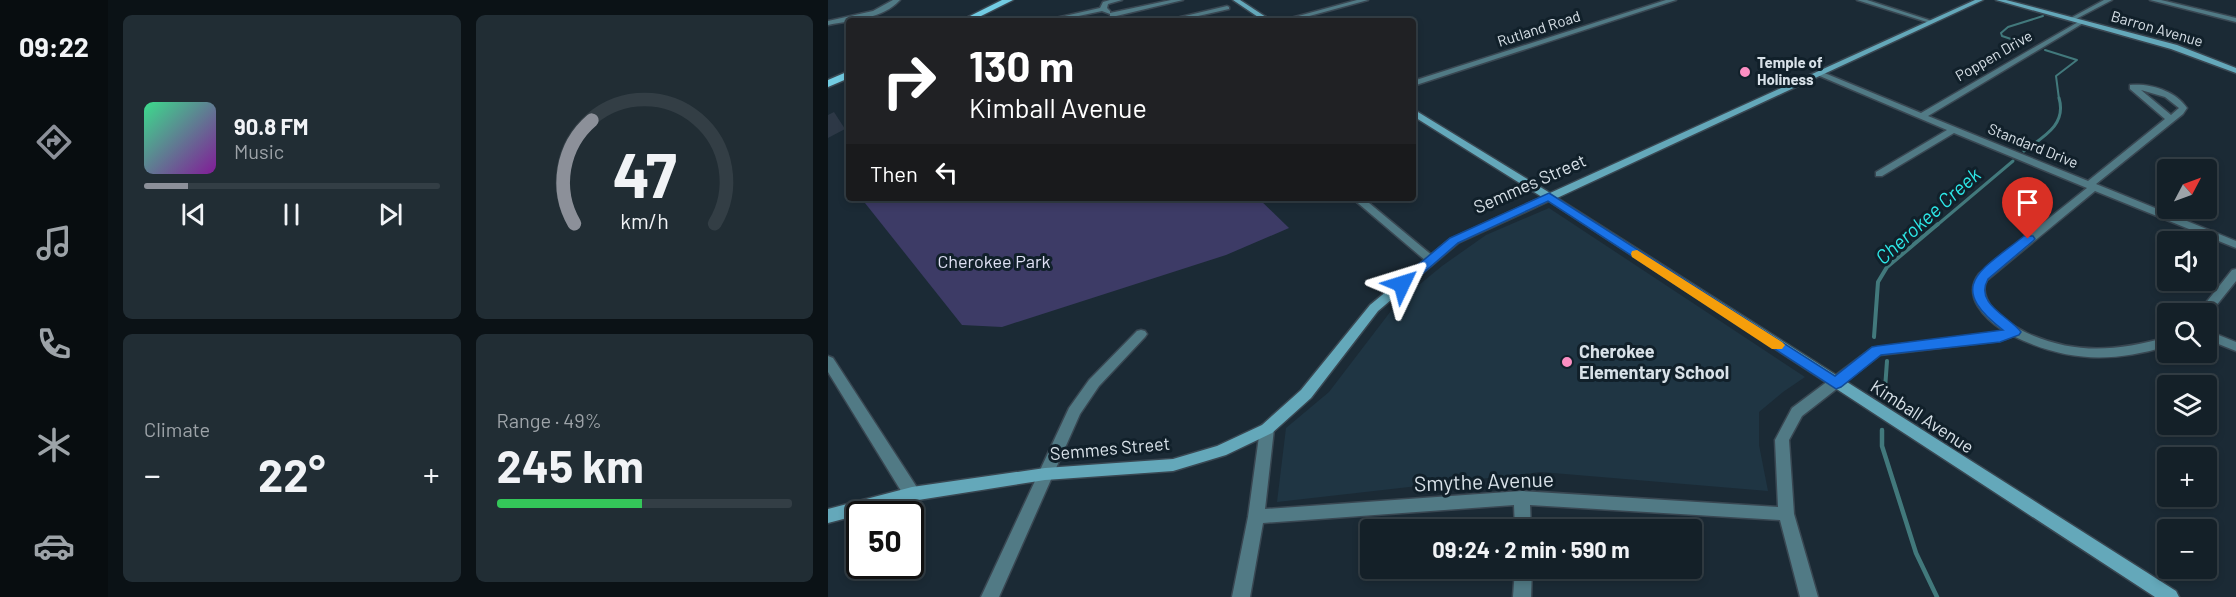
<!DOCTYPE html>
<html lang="en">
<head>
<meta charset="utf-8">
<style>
  body { margin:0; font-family:Barlow,sans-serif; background:#212d34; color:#f1f3f6; height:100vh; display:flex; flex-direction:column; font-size:22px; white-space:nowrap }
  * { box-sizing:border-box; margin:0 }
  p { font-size:20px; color:#9da3a8 }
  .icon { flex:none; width:33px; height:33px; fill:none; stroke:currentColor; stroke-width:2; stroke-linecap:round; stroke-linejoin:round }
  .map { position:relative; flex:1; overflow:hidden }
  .sheet { display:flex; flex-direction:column; gap:15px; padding:15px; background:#0b1216; width:720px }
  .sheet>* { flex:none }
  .hud { position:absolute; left:18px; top:18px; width:570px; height:183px; border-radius:6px; box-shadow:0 3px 9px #0003,0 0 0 2px #333e45; background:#202124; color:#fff; overflow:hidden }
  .needle { width:39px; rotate:49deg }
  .buttons { position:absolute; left:1329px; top:159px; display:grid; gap:12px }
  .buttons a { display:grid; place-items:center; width:60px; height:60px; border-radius:6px; background:#142028; box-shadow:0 3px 9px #0003,0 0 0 2px #333e45; font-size:30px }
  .speed { position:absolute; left:18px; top:501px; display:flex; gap:12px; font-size:30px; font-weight:700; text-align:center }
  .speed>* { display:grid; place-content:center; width:78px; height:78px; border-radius:50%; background:#142028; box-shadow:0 3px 9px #0003,0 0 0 2px #333e45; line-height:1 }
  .speed .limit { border:3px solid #111; border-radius:9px; background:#fff; color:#111 }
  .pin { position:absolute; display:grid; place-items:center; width:51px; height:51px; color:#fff; margin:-62px -26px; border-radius:50% 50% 50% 0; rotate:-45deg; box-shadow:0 0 6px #0007 }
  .pin .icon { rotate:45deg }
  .me { position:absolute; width:66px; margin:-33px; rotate:49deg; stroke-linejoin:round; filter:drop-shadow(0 0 4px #0008) }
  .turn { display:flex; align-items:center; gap:21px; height:126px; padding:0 24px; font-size:27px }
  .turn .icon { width:78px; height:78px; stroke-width:2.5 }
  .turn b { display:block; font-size:42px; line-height:51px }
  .then { display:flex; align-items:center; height:57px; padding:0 24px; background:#0003; gap:12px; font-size:22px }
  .big { font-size:45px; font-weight:700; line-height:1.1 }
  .sheet .widget { flex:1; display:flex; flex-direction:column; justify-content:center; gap:9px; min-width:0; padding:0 21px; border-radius:9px; background:#212d34 }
  .sheet .dial { align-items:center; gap:0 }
  .dial svg { height:156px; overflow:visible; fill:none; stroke:#333e45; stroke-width:7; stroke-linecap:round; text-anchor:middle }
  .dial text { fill:#f1f3f6; stroke:none }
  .song { display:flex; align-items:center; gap:18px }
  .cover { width:72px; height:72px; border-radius:9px; background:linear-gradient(135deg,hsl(150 70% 55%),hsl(290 70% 35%)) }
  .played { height:6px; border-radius:3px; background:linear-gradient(90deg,#8c9099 15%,#333e45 15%) }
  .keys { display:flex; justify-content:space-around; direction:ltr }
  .heat { display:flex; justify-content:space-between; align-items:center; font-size:33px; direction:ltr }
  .charge { height:9px; border-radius:4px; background:linear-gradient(90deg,#34c759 49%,#333e45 0) }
  .sheet .tiles { flex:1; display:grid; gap:15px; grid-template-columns:repeat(2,1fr) }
  .trip { position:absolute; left:532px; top:519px; width:342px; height:60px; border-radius:6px; background:#142028; box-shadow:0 3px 9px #0003,0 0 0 2px #333e45; font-weight:700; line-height:60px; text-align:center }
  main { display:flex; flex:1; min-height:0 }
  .tab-bar { display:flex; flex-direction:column; width:108px; justify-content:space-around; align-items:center; background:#080d10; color:#9da3a8 }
  .tab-bar .icon { width:42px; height:42px }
  .tab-bar .on { color:#8c9099 }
  .tab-bar b { font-size:27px; color:#f1f3f6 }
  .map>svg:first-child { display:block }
  .built { fill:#1f3543 }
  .green { fill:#3d3b66 }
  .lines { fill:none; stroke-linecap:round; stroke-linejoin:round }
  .stream-far3 { stroke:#42797c; stroke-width:2 }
  .stream-far2 { stroke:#42797c; stroke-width:3 }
  .stream-far1 { stroke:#42797c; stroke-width:4 }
  .stream { stroke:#42797c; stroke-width:4.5 }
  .minor-casing { stroke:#394752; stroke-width:3 }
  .secondary-casing { stroke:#394752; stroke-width:3 }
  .primary-casing { stroke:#394752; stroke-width:3 }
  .minor { fill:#517a85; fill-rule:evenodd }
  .secondary { fill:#64a8ba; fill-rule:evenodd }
  .primary { fill:#72cce3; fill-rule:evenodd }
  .shaded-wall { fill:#2d3846 }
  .route { fill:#1a73e8; stroke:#114b97; stroke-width:1.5 }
  .slow { fill:#f59e0b }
  .poi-dot { fill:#fc8fc3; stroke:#11202a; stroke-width:2 }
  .labels { text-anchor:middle; stroke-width:6; stroke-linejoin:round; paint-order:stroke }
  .far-street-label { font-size:15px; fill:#d8e1e8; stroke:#11202a }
  .far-poi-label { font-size:15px; font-weight:bold; fill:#d8e1e8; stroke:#11202a; text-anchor:start }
  .street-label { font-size:18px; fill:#d8e1e8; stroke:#11202a }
  .park-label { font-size:18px; fill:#dfe0f4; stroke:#11202a }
  .poi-label { font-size:18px; font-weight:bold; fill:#d8e1e8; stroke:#11202a; text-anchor:start }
  .water-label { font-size:20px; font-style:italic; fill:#2de8e7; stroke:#11202a }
  .near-street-label { font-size:21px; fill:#d8e1e8; stroke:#11202a }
</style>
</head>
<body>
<main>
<nav class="tab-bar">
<b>09:22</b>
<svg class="icon on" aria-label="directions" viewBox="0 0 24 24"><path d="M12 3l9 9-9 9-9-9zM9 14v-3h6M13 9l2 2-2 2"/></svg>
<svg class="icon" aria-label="music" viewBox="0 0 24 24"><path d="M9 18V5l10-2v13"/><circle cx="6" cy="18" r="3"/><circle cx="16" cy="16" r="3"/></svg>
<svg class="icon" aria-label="phone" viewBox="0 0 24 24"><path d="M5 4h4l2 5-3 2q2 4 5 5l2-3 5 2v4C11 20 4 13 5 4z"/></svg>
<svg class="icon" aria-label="climate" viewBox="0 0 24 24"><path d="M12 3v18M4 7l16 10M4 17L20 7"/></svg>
<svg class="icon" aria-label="car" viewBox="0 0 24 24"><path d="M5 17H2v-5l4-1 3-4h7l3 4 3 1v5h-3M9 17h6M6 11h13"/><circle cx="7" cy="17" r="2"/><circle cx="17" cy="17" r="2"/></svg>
</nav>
<section class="sheet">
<div class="tiles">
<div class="widget">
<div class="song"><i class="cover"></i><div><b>90.8 FM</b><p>Music</p></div></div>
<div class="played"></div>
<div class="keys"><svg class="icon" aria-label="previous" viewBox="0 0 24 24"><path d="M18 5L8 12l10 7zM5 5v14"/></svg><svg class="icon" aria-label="pause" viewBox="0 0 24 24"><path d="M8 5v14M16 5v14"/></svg><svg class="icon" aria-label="next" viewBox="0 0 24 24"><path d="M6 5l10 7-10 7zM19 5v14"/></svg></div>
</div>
<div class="widget dial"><svg viewBox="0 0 100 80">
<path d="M14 69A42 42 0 1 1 86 69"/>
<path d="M14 69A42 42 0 0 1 23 16" stroke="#8c9099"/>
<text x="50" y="56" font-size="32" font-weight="700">47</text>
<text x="50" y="72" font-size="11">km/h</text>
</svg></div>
<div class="widget"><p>Climate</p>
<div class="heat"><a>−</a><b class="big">22°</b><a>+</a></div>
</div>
<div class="widget"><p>Range · 49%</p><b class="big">245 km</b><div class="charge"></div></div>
</div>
</section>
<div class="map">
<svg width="1408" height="597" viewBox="0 0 1408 597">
  <rect width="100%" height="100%" fill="#1b2a35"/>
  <polygon class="built" points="721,208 977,377 955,392 931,412 931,445 940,491 713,472 449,502 458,428 501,392 569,303 614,266 658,235"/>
  <polygon class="green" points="33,198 430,198 461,228 398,255 174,327 134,325"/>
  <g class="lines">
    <g class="stream-far3">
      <polyline points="1192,42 1174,36 1173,33 1180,27 1215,16"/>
      <polyline points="1217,50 1249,60 1228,76 1231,99"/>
    </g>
    <g class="stream-far2">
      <path d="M1196 151C1215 137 1239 125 1231 98"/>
      <polyline points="1108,226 1185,161"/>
    </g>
    <g class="stream-far1">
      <polyline points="1046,337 1050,282 1059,267 1110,224"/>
      <polyline points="1057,389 1059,361"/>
    </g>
    <g class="stream">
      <polyline points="1056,398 1057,387"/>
      <polyline points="1054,430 1054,446 1088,553 1109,597"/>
    </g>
    <defs>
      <g id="minor">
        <path d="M65 0H72C55 19 24 20 0 25V21L45 11Z"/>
        <polygon points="282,0 294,0 280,4 279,8 282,11 282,13 343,0 355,0 284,17 282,16 282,14 274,11 227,21 219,20 272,8 275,2"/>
        <polygon points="529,0 540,0 463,21 452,21"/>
        <polygon points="838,0 848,0 585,86 585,81"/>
        <polygon points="1029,0 1039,0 1107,22 1102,23"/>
        <polygon points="1276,0 1284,0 1246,20 1241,19"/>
        <polygon points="1322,0 1333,0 1408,18 1408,22"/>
        <polygon points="399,6 401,7 401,9 348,21 336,21"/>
        <polygon points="438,17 440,18 440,20 426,21"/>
        <path d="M1252 21 1257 22 1100 116 1260 181 1337 119 1302 89V85C1322 83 1348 91 1359 108L1355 114 1268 184 1408 241V248L1267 191 1159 280C1153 290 1158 300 1165 309 1174 319 1187 327 1199 333 1248 355 1289 351 1340 337V346C1283 363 1239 362 1185 336L1172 341 1052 355 974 416 961 440 966 514 990 597H972L952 520 702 505 703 530H687L686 505 435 523 422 597H404L420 517 432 429 434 425 439 423 444 425 446 429 437 509 694 491 950 507 947 440 964 408 1044 348 1170 333 1176 331C1157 319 1134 296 1151 274L1259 188 1126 133 1054 176H1048V172L1119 130 987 74 994 72 1093 113ZM1313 90 1337 97 1351 108 1343 115Z"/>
        <polygon points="524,198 535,198 606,257 608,259 606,261 598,261"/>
        <polygon points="1408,269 1408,281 1379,317 1378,314 1369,314 1404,270"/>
        <polygon points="313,330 317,331 319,334 317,337 271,386 252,414 171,597 153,597 241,408 261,380 309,331"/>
        <polygon points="1378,330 1408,342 1408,351 1378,339"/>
        <polygon points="0,356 5,358 90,489 92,494 90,499 84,501 78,499 0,372"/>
        <polygon points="687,568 704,568 703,597 685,597"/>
      </g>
      <g id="secondary">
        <polygon points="405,0 412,0 444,21 436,21"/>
        <polygon points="1147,0 1155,0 729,198 1348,591 1351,597 1327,597 721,201 630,243 550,311 483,398 444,433 398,455 345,471 217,480 84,501 0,523 0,509 84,487 217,468 345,459 389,446 434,425 473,390 542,305 622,239 714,197 585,116 585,109 722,193"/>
        <polygon points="1168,0 1178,0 1349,45 1408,68 1408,73 1343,49"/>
      </g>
      <g id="primary">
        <polygon points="174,0 185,0 143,21 132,21"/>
        <polygon points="21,71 21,78 0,87 0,80"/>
      </g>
    </defs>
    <use href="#minor" class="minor-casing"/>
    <use href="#secondary" class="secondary-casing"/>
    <use href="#primary" class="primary-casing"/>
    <use href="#minor" class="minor"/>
    <use href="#secondary" class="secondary"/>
    <use href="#primary" class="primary"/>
  </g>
  <polygon class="shaded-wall" points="6,112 17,129 0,138 0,115"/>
  <path class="route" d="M721 193 1007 376 1044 347 1049 346 1175 330C1116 285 1154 270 1196 236H1205L1207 239 1205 241 1160 279C1146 304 1181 316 1193 332L1191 335 1172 342 1053 355 1013 387 1008 389 720 201 630 243 579 287 574 288 567 284 622 238Z"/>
  <polygon class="slow" points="809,250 954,342 957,345 954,349 944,349 804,257 803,254 804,251"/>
  <g class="poi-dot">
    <circle cx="917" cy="72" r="6"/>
    <circle cx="739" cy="362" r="6"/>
  </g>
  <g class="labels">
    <g class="far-street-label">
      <text transform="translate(711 29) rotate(-18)" y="5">Rutland Road</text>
      <text transform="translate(1329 29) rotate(16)" y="5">Barron Avenue</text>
      <text transform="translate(1166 56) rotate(-30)" y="5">Poppen Drive</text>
      <text transform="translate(1205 146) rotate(22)" y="5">Standard Drive</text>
    </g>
    <g class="far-poi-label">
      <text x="929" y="68">Temple of<tspan x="929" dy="17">Holiness</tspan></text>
    </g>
    <g class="street-label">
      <text transform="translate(702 184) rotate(-24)" y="6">Semmes Street</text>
      <text transform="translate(1094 417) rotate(33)" y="6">Kimball Avenue</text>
      <text transform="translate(282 449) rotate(-5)" y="6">Semmes Street</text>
    </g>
    <g class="park-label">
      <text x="166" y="268">Cherokee Park</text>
    </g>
    <g class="poi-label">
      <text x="751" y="358">Cherokee<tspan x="751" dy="21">Elementary School</tspan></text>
    </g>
    <g class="water-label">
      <text transform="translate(1100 216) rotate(-42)" y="7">Cherokee Creek</text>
    </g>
    <g class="near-street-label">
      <text transform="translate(656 482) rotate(-2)" y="7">Smythe Avenue</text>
    </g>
  </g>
</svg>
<div class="buttons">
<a><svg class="needle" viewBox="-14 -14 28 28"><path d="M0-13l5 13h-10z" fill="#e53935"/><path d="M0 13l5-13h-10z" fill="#9da3a8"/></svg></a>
<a><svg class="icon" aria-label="sound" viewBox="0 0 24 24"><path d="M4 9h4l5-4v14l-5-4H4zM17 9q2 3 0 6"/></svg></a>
<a><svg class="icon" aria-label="search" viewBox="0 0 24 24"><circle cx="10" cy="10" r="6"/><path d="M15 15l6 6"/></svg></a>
<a><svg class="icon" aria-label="layers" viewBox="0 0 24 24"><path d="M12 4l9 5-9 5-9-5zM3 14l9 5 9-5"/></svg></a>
<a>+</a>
<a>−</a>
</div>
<div class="speed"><div class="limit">50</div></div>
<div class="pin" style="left:1200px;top:239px;background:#d93025"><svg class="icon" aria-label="arrive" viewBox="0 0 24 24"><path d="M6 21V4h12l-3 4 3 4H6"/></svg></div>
<svg class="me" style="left:574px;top:284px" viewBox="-20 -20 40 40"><path d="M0-17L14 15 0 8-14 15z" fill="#1a73e8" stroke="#fff" stroke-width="4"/></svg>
<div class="trip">09:24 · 2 min · 590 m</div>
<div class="hud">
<div class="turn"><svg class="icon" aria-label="right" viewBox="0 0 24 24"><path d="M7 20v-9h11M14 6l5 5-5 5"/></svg><div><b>130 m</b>Kimball Avenue</div></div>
<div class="then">Then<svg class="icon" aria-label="left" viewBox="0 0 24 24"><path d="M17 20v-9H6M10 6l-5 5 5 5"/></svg></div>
</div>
</div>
</main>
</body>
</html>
